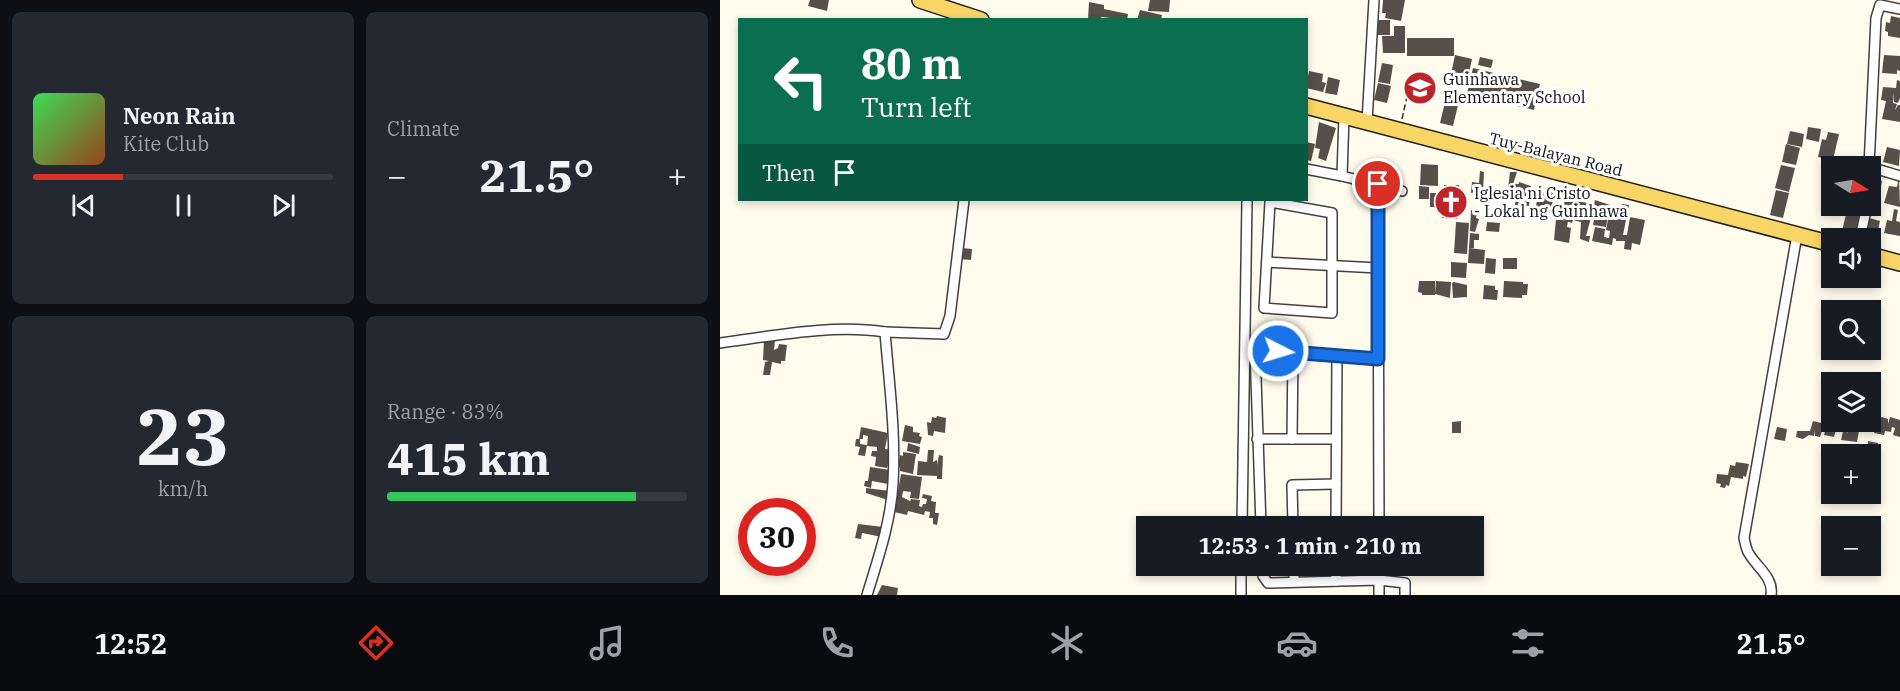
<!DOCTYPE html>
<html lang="en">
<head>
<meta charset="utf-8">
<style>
  body { margin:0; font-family:"IBM Plex Serif",serif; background:#242831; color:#f1f3f6; height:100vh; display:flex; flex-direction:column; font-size:22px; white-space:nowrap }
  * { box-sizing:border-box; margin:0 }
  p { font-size:20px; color:#9ea1a6 }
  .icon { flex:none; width:33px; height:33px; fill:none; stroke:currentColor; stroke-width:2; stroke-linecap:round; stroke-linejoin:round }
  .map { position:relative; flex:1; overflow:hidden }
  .side { display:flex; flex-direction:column; gap:12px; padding:12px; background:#0d0f14; width:720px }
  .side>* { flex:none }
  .banner { position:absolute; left:18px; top:18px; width:570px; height:183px; border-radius:0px; box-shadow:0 3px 9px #0003; background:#0b6e4f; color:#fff; overflow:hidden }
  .needle { width:39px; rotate:101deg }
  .fabs { position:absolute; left:1101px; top:156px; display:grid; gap:12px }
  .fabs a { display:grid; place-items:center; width:60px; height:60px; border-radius:0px; background:#171b24; box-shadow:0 3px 9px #0003; font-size:30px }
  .speed { position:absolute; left:18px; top:498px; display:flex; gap:12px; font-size:30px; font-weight:700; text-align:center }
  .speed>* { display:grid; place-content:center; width:78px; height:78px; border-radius:50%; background:#171b24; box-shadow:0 3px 9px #0003; line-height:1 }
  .speed .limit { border:9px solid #d22; background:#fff; color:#111 }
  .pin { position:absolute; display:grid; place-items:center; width:51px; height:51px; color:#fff; margin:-26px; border:3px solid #fff; border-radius:50%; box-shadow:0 2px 6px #0007 }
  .me { position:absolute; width:66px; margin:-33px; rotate:95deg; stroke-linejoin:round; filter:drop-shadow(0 0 4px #0008) }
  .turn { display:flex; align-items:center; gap:21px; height:126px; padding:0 24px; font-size:27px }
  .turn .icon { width:78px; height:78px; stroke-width:2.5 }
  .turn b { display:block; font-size:42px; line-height:51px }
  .then { display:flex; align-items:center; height:57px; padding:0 24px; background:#0003; gap:12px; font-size:22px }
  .big { font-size:45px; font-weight:700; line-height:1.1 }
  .side .card { flex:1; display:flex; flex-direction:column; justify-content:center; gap:9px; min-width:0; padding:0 21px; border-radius:9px; background:#242831 }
  .side .dial { align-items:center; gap:0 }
  .dial b { font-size:78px; line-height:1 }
  .song { display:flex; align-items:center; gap:18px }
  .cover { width:72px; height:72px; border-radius:9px; background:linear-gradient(135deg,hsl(130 70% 55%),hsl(20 70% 35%)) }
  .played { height:6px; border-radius:3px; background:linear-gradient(90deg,#d93025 30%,#363941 30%) }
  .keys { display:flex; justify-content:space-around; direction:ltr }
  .heat { display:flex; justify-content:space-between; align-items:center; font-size:33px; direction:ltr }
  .charge { height:9px; border-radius:4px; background:linear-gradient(90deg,#34c759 83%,#363941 0) }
  .side .tiles { flex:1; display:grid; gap:12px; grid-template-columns:repeat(2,1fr) }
  .trip { position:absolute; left:416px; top:516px; width:348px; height:60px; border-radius:0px; background:#171b24; box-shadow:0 3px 9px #0003; font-weight:700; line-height:60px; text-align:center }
  .dock { display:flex; height:96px; justify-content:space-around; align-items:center; background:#090b0e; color:#9ea1a6 }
  .dock .icon { width:42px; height:42px }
  .dock .current { color:#d93025 }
  .dock b { font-size:27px; color:#f1f3f6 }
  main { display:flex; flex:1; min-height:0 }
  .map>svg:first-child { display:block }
  .building { fill:#564f4a }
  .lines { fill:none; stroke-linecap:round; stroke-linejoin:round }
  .minor-casing { stroke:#414141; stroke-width:12 }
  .primary-casing { stroke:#1f1f1f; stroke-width:18 }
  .path { stroke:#303030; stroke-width:1.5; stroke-dasharray:6 3; stroke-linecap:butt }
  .minor { stroke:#fff; stroke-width:9 }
  .primary { stroke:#f8d665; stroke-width:15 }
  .route-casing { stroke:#114b97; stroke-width:15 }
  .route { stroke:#1a73e8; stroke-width:10 }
  .labels { text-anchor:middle; stroke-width:6; stroke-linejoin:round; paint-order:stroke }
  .poi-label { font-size:16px; fill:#0e0e0e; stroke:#fff; text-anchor:start }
  .street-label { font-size:16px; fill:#0e0e0e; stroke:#fff }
</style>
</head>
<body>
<main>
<section class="side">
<div class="tiles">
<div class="card">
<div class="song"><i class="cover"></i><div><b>Neon Rain</b><p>Kite Club</p></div></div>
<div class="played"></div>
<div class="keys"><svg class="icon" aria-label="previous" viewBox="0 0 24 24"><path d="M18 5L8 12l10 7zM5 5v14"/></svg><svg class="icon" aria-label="pause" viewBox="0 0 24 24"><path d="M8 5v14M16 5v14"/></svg><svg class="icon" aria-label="next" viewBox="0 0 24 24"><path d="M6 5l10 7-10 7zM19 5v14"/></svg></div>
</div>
<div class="card"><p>Climate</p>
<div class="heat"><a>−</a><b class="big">21.5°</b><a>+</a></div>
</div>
<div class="card dial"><b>23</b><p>km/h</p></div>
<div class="card"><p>Range · 83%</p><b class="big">415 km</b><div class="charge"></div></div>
</div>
</section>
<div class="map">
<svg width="1180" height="595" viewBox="0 0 1180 595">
  <rect width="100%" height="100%" fill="#fffcee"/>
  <g class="building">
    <polygon points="90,0 109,0 107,11 88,6"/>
    <polygon points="430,0 450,0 449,12 428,11"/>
    <polygon points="663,0 685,0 681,21 665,18 666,13 662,13"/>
    <polygon points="369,2 384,5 384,9 408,14 407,20 382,17 377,20 368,19"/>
    <polygon points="420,10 442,15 441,20 417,20"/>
    <polygon points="1171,16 1180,18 1180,38 1168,36 1168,32 1165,31 1166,22 1170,23"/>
    <rect x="658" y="20" width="12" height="15"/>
    <polygon points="674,26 685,26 685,53 663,53 662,36 674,36"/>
    <rect x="687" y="38" width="47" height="18"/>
    <polygon points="735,55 752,59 746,87 729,84"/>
    <polygon points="1164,55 1180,56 1180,71 1177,70 1177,74 1162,73"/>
    <polygon points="760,57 773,60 771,68 758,65"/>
    <polygon points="662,63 673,65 670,84 658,82"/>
    <polygon points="753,68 820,84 814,110 747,94"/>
    <polygon points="589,71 603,74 602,82 606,83 603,92 586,88"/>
    <polygon points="608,77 620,80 617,95 605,93"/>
    <polygon points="1177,80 1180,81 1180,98 1178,103 1174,102 1174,93 1173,103 1177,104 1175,110 1178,105 1180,105 1180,122 1162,119 1166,101 1161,100 1163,87 1176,88"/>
    <polygon points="658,83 671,86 667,103 654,100"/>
    <polygon points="729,89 739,92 737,100 727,97"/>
    <polygon points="726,98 739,101 733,126 720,123"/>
    <polygon points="599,122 616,128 606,161 598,158 600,149 595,148"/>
    <polygon points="1088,127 1101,129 1099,142 1086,139"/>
    <polygon points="1070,131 1084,134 1082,147 1067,144"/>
    <polygon points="1108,132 1119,134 1113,160 1098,157 1102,139 1106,140"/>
    <polygon points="586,142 595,144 591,161 586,160"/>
    <polygon points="1066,144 1080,148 1076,165 1062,162"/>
    <polygon points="1167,147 1180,150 1179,166 1163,162"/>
    <polygon points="701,164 718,165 718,186 700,185"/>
    <polygon points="1061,165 1075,168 1069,192 1055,188"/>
    <polygon points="760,171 764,172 763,191 751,193 752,182 759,183"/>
    <polygon points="790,172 797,172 793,184 799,184 799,182 811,186 809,206 795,205 796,194 790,193 790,189 788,189"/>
    <polygon points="1179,177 1180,207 1164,203 1169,186 1177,187"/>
    <polygon points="1152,179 1162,181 1160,192 1150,190"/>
    <polygon points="724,185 739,185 737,219 722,218"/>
    <polygon points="699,186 709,187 709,199 699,199"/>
    <polygon points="846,187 859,189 857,200 862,202 874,204 875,200 890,205 886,227 873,225 875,214 872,214 866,236 870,236 869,242 860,239 861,222 853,220 852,223 837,218 840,204 844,205"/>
    <polygon points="825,190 835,192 830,213 815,210 819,192 824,193"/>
    <polygon points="1056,190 1069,193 1063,218 1050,215"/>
    <rect x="710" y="193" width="7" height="14"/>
    <polygon points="902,204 909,205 903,235 907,235 910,217 925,220 920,245 912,243 911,250 904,249 905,241 896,241 896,239 893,238 892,245 872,241 875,227 885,229 884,237 889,238 890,231 886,230 890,209 901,211"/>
    <polygon points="1174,209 1178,210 1176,221 1180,222 1180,236 1164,233 1167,220 1172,221"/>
    <polygon points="751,210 757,211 756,218 759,219 755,232 750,231"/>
    <polygon points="1127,210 1143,213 1138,235 1122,231"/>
    <polygon points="1149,218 1160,221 1155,245 1150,244 1150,238 1145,238"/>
    <polygon points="836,219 848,221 847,227 851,228 849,243 834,240"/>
    <polygon points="736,222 749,223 747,254 734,253"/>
    <polygon points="767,222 780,223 779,232 766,231"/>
    <polygon points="750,233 759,234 759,240 754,240 754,248 749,248"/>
    <polygon points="241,248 252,249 251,260 240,259"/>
    <polygon points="749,248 765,250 764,264 748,263"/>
    <polygon points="766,258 776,259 775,274 765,273"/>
    <rect x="783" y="258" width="14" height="11"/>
    <polygon points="731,262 747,263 746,278 731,277"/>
    <polygon points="699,281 715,281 715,295 702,295 702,293 698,292"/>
    <polygon points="716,281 731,282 730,298 715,294"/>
    <polygon points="784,281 803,282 803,284 808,284 807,295 802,295 802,298 783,297"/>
    <polygon points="734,282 747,285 747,297 733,298 732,283"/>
    <polygon points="764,285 775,286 775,290 778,290 777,300 763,299"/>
    <polygon points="44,339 55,340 54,350 58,348 59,344 67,345 65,361 61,361 61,364 52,362 50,375 43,375 45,362 49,361 43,360"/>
    <polygon points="217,416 226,418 225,433 214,431 213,436 208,435 207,422 211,423 212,417 216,418"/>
    <polygon points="1150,416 1156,418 1156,426 1158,416 1168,419 1168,424 1170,417 1180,420 1180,437 1173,435 1175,428 1172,427 1171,432 1165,431 1164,435 1154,433 1155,428 1145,427 1146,422 1150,422"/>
    <polygon points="741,421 741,433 732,433 732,422"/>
    <polygon points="1093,421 1105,424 1104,431 1100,430 1102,431 1100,437 1095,436 1095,430 1094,436 1089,435 1083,439 1076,437 1077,431 1090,431"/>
    <polygon points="1107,424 1117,426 1114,437 1104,435"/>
    <polygon points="185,425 193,427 193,432 200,433 199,436 202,437 200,444 182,441"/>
    <polygon points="141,427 168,433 165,449 172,450 167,468 155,466 156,457 151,456 152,451 157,451 157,447 147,446 148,436 143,435 143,439 139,439"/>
    <polygon points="1057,427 1067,429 1065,441 1054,439"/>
    <polygon points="1124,427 1129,428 1127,434 1130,428 1139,431 1137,442 1121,440"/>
    <polygon points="136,439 140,439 140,444 147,445 145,456 138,455 140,447 135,446"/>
    <polygon points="1148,441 1158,443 1154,458 1147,454"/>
    <polygon points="188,443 200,447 199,454 187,451"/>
    <polygon points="208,450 214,450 213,462 217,460 217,465 219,455 223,456 222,479 217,479 217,476 197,475 198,461 207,462"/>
    <polygon points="183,452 196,454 193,474 180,471 180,467 178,466 180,455 183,456"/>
    <polygon points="1016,462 1029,464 1026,477 1023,476 1023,479 1011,477 1009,486 1006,485 1005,488 1000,487 1001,484 996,483 997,474 1008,475 1010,465 1015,466"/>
    <polygon points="150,467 170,470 168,484 152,481 151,488 144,486 145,481 148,481"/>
    <polygon points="181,474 202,477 199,499 190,498 191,492 183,491 182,497 190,501 189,504 191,499 200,500 199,506 202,507 203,504 206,504 207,499 202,498 203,494 212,496 211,501 216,502 215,513 219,513 217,525 213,524 213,518 209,518 210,512 205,511 204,515 188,511 187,515 174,512 176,490 178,491"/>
    <polygon points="146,488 170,491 168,500 146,493"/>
    <polygon points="138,524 163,527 162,537 142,533 141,539 135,538"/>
    <polygon points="162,585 178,588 177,595 157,595"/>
  </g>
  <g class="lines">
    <defs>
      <g id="minor">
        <polyline points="624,116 622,176 682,191"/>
        <polyline points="647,122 654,0"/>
        <polyline points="1149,166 1156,18 1160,5 1180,9"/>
        <polyline points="1150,167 1180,176"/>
        <polyline points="586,169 622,176"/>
        <polyline points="658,185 659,526"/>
        <polygon points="550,202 612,213 612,313 544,308"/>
        <polyline points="1140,238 1147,206"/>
        <polyline points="547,262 658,268"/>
        <path d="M0 343C54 336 111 324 165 332"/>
        <polyline points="537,439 616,439"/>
        <polyline points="572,439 573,352"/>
        <polyline points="522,526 527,200"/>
        <polyline points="541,526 535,349 658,359"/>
        <polyline points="573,526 572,485 616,484"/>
        <polyline points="616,526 617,355"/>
        <polyline points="542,566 543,576 548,583 659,580 685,583 685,595"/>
        <polyline points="574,566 574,582"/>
        <polyline points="616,566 616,581"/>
        <polyline points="659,566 659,595"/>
        <path d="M147 595C158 559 171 521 173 483 176 432 169 383 165 332L224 334 230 316 244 200"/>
        <polyline points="521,595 521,566"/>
        <path d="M1051 595C1054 577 1036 567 1028 552 1026 548 1025 542 1024 538L1077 235"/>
      </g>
      <g id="primary">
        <polyline points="200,0 261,20"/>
        <polyline points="586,106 1112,244"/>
        <polyline points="1150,255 1180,263"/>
      </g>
    </defs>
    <use href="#minor" class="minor-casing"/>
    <use href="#primary" class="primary-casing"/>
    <polyline class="path" points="682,119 688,92"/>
    <use href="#minor" class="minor"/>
    <use href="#primary" class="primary"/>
  </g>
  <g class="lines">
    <defs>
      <polyline id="route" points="558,351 658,359 658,184"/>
    </defs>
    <use href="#route" class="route-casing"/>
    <use href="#route" class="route"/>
  </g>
  <defs>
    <symbol id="school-disc" viewBox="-11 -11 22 22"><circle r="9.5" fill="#be252b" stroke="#fff"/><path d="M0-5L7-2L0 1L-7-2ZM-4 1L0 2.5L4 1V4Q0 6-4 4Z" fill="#fff"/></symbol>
    <symbol id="church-disc" viewBox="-11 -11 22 22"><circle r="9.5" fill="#be252b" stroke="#fff"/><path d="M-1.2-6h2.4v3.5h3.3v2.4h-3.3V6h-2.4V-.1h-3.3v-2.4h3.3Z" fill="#fff"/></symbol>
  </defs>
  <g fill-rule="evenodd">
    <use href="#school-disc" x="681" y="69" width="38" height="38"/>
    <use href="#church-disc" x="712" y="183" width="38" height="38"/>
  </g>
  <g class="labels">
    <g class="poi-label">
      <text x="723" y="85">Guinhawa<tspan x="723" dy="18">Elementary School</tspan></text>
      <text x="754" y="199">Iglesia ni Cristo<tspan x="754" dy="18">- Lokal ng Guinhawa</tspan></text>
    </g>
    <g class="street-label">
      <text transform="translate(836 154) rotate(14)" y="6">Tuy-Balayan Road</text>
    </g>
  </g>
</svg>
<div class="fabs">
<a><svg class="needle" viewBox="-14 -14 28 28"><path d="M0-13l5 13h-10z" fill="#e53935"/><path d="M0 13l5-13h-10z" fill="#9ea1a6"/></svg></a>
<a><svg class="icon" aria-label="sound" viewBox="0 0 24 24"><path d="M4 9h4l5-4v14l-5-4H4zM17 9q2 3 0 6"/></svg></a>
<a><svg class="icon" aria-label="search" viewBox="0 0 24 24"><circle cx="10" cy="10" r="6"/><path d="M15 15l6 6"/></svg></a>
<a><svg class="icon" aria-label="layers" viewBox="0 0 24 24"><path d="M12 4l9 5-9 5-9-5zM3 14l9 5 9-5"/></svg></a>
<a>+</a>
<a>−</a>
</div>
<div class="speed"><div class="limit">30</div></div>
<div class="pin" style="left:658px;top:184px;background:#d93025"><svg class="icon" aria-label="arrive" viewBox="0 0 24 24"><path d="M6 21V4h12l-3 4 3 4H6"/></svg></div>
<svg class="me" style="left:558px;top:351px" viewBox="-20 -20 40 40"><circle r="17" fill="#1a73e8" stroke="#fff" stroke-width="3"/><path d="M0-11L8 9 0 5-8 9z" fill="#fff"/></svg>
<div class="trip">12:53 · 1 min · 210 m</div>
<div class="banner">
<div class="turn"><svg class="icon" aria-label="left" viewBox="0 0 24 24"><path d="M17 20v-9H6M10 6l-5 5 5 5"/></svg><div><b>80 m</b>Turn left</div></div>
<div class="then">Then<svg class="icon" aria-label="arrive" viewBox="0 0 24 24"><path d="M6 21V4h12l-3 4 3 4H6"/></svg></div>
</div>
</div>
</main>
<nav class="dock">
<b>12:52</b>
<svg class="icon current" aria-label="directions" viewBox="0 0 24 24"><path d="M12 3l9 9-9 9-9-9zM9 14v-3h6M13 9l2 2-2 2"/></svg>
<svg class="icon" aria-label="music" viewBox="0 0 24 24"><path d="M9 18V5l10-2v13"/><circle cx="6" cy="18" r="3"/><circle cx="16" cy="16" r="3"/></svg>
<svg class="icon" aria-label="phone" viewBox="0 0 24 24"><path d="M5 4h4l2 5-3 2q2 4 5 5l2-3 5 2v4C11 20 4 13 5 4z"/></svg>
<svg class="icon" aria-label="climate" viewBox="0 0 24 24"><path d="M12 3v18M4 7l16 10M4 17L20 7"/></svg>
<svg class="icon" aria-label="car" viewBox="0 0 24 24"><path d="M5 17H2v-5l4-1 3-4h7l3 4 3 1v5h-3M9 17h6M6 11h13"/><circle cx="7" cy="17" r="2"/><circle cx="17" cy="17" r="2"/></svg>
<svg class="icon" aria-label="filters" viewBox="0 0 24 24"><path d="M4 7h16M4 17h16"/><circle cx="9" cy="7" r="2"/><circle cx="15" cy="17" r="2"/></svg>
<b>21.5°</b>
</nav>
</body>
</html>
